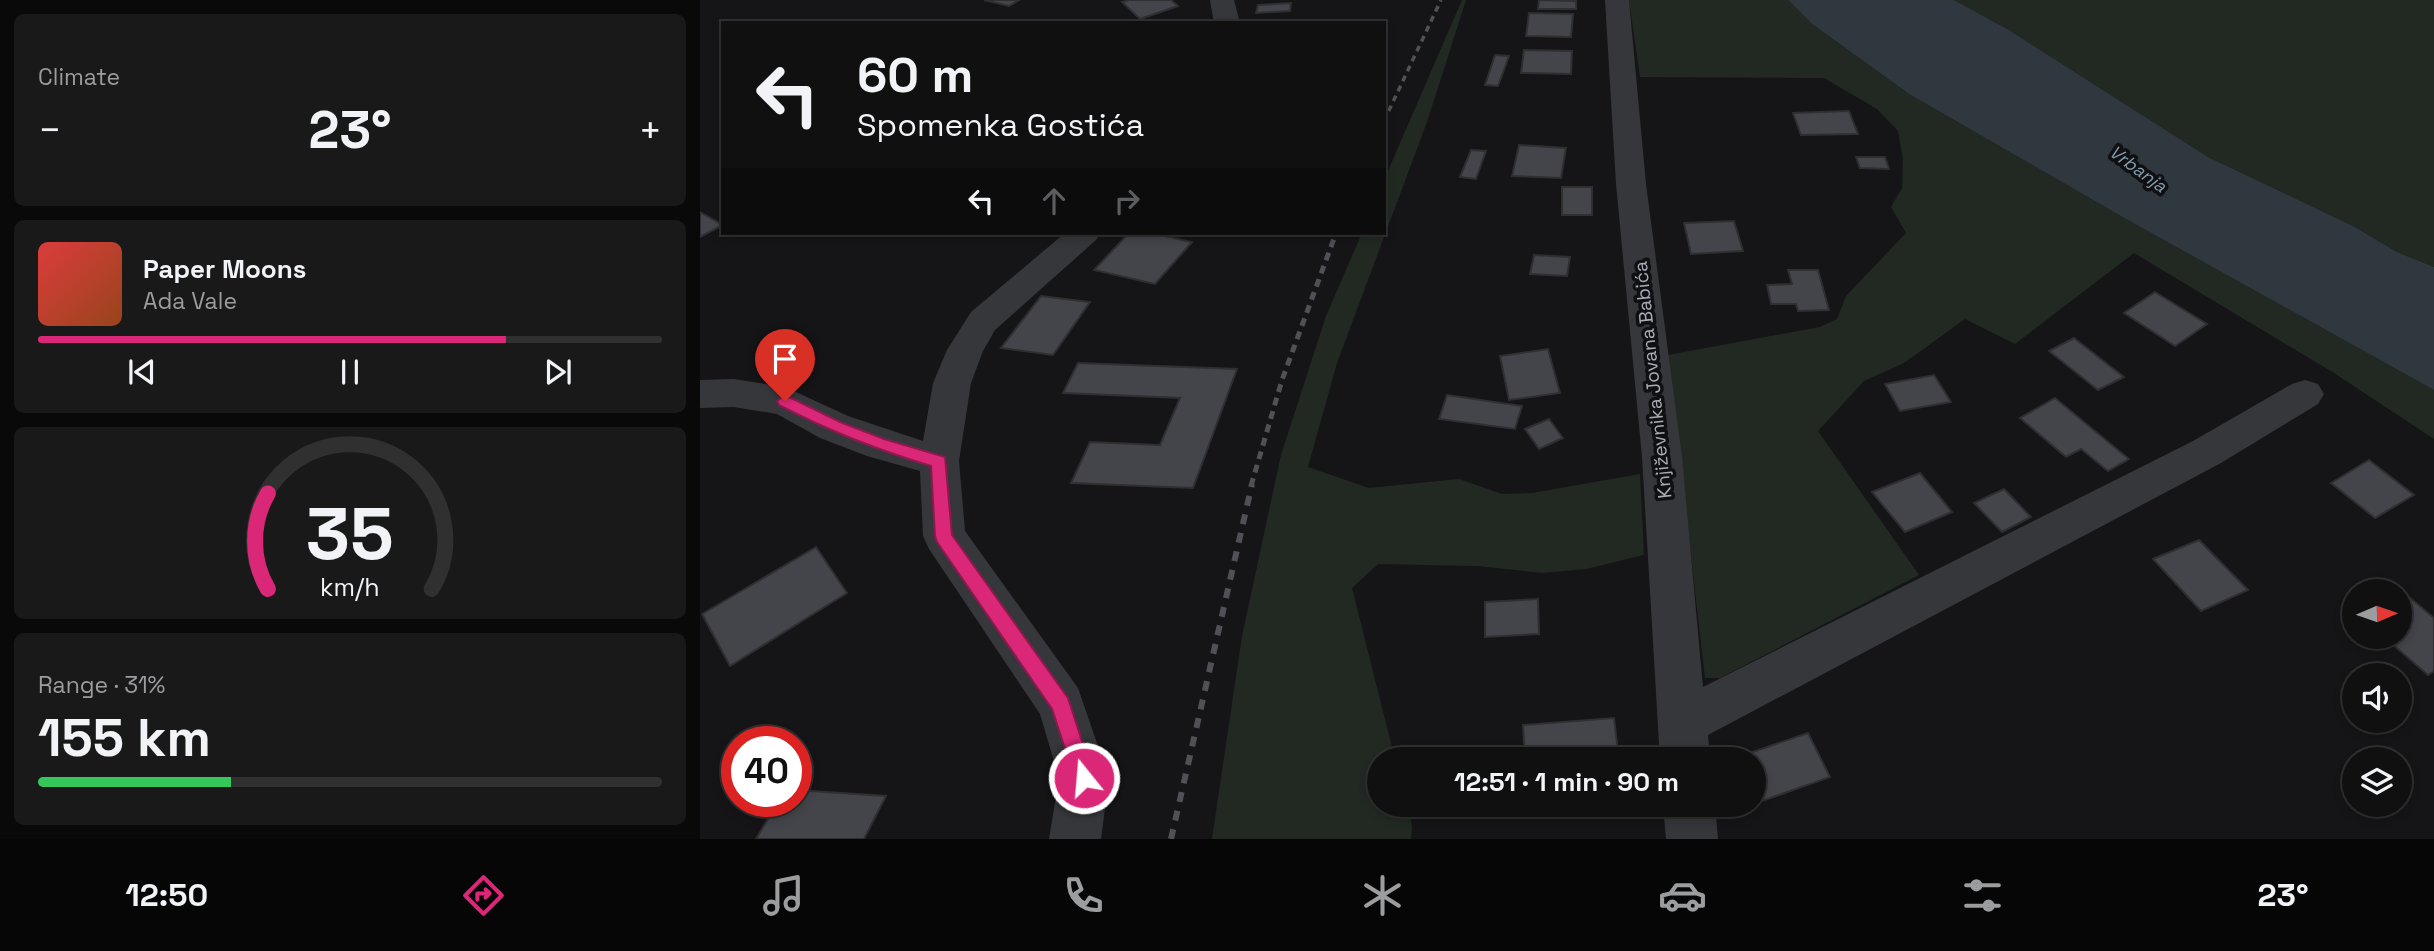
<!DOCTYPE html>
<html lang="en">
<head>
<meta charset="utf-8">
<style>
  body { margin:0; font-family:"Space Grotesk",sans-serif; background:#19191a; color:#f1f3f6; height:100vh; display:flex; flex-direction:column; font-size:26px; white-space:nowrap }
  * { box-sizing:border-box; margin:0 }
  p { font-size:23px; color:#9c9d9f }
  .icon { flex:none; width:38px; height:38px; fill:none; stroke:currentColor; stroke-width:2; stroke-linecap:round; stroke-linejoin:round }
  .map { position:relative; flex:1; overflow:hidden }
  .details { display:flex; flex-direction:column; gap:14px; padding:14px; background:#090909; width:700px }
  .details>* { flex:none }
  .top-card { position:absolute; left:21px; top:21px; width:665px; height:214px; border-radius:0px; box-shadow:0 4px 10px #0003,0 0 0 2px #303031; background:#101011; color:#f1f3f6; overflow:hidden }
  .needle { width:46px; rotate:88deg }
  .controls { position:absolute; left:1642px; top:579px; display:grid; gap:14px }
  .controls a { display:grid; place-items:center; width:70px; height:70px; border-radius:50%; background:#101011; box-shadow:0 4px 10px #0003,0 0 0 2px #303031; font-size:35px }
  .speed { position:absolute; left:21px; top:726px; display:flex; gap:14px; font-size:35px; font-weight:700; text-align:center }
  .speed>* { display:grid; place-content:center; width:91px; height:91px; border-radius:50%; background:#101011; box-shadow:0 4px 10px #0003,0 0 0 2px #303031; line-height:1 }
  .speed .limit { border:10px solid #d22; background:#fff; color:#111 }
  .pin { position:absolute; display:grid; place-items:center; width:60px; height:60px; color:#fff; margin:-72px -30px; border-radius:50% 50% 50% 0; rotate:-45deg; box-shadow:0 0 7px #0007 }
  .pin .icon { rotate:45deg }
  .me { position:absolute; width:77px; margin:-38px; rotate:343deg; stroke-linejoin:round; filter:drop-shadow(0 0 5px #0008) }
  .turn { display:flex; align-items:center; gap:24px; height:147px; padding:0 21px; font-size:32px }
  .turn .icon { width:91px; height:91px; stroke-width:2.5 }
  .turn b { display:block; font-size:49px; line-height:60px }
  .lanes { display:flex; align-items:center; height:66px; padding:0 21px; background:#0003; justify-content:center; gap:35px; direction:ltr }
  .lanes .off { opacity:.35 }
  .big { font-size:52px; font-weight:600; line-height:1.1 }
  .details .tile { flex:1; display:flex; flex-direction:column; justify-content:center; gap:10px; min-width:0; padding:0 24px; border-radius:10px; background:#19191a }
  .details .dial { align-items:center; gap:0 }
  .dial svg { height:182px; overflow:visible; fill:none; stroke:#303031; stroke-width:7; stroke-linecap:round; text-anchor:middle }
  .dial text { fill:#f1f3f6; stroke:none }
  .song { display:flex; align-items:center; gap:21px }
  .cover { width:84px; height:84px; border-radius:10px; background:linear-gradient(135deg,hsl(0 70% 55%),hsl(20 70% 35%)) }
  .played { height:7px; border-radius:4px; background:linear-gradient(90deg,#db2777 75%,#303031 75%) }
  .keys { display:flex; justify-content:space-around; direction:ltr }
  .heat { display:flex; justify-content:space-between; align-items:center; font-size:38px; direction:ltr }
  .charge { height:10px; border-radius:5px; background:linear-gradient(90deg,#34c759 31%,#303031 0) }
  .trip { position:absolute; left:667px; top:747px; width:399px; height:70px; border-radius:35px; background:#101011; box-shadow:0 4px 10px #0003,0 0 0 2px #303031; font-weight:600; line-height:70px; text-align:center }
  .tabs { display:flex; height:112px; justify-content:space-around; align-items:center; background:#060607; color:#9c9d9f }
  .tabs .icon { width:49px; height:49px }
  .tabs .active { color:#db2777 }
  .tabs b { font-size:32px; color:#f1f3f6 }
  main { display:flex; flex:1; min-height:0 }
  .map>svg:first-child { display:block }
  .green { fill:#222922 }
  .water { fill:#2f383e }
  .building { fill:#44454a; stroke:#2f2f32; stroke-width:2 }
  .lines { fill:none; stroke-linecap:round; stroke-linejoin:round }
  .minor { fill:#36373b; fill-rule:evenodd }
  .rail-far2 { stroke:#505156; stroke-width:3.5; stroke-dasharray:6 5; stroke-linecap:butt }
  .rail-far1 { stroke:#505156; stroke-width:5; stroke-dasharray:8 6; stroke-linecap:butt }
  .rail { stroke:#505156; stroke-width:6; stroke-dasharray:10 9; stroke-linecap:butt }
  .route { fill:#db2777; stroke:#8e194d; stroke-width:2 }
  .labels { text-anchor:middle; stroke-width:7; stroke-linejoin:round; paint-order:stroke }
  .far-water-label { font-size:18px; font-style:italic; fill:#829bae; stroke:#101012 }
  .street-label { font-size:19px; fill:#a8adb6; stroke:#101012 }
</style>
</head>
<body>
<main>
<section class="details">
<div class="tile"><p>Climate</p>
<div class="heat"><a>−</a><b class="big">23°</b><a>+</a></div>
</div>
<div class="tile">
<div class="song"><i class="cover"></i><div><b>Paper Moons</b><p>Ada Vale</p></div></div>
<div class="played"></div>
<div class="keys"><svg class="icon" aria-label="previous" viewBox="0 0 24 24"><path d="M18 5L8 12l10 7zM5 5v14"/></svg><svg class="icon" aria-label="pause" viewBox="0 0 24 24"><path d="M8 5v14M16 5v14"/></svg><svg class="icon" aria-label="next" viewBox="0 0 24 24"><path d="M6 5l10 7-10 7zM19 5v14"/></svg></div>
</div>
<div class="tile dial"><svg viewBox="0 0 100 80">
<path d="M14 69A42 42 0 1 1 86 69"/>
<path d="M14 69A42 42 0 0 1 14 27" stroke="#db2777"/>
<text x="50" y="56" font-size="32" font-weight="700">35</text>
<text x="50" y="72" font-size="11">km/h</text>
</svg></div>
<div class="tile"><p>Range · 31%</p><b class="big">155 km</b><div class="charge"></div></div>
</section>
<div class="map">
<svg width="1734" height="839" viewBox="0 0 1734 839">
  <rect width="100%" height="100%" fill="#151517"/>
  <g class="green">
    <polygon points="762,0 766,0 727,122 637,363 608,467 669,488 759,479 802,494 832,493 940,474 944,555 886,569 842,573 778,566 678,564 652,588 695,759 679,760 679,805 707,805 712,826 711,839 512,839 542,636 581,455 626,316 662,233 684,233 684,180"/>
    <polygon points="929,0 1088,0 1112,24 1209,94 1426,219 1734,390 1734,439 1634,373 1434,253 1315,344 1265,319 1204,363 1164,381 1118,431 1219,575 1020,678 1005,678 968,355 1120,327 1137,319 1146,296 1206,233 1191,207 1202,188 1203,160 1198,131 1177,109 1124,78 940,77"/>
    <polygon points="1254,0 1734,0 1734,267 1697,252 1653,226 1508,157 1309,30"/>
  </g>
  <polygon class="water" points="1088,0 1254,0 1309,30 1508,157 1653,226 1697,252 1734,267 1734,390 1426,219 1209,94 1112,24"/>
  <g class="building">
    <polygon points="284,0 319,0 309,6"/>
    <polygon points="429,0 471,0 478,6 440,19 422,2"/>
    <polygon points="839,0 876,1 876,9 838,9"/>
    <polygon points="591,3 590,11 556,13 558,5"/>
    <polygon points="829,13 873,14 871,37 826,36"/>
    <polygon points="824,50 872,51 871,74 821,73"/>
    <polygon points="795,55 809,56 798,86 785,85"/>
    <polygon points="1149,111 1158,134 1101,135 1093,113"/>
    <polygon points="819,145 866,148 861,178 812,176"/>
    <polygon points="771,150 786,151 776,179 760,177"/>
    <polygon points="1156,157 1185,157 1189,169 1160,168"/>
    <rect x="862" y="187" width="30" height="28"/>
    <polygon points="0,212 23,225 0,237"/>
    <polygon points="1034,221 1043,251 991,254 984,223"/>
    <polygon points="429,233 451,233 492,242 455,284 394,270"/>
    <polygon points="834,255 870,257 867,276 830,274"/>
    <polygon points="1088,270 1118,270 1129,310 1098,311 1096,304 1071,304 1067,285 1092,284"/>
    <polygon points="1455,292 1507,324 1475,346 1424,313"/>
    <polygon points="341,296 390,302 353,355 301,348"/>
    <polygon points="1374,338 1424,377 1398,390 1349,351"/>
    <polygon points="848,349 860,393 809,400 800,356"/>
    <polygon points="378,363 537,369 493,488 371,483 390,442 460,445 480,398 363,393"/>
    <polygon points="1234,375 1251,402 1200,411 1185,384"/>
    <polygon points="747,395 822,406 815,429 739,419"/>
    <polygon points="1355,398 1429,459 1408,471 1381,449 1366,457 1320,418"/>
    <polygon points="849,419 863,438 839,449 825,429"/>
    <polygon points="1669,460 1714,495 1675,518 1631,483"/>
    <polygon points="1220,473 1252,512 1205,532 1172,492"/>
    <polygon points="1304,489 1331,517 1302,532 1274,503"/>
    <polygon points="1499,540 1548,590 1501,611 1453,559"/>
    <polygon points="116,547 147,593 30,666 2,614"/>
    <polygon points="1690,581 1734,618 1734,671 1728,675 1684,637 1699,637 1699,592 1673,592"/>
    <polygon points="838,599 839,634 785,637 785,602"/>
    <polygon points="914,718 919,760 825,760 823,725"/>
    <polygon points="1108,733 1130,777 1062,801 1054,783 1054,760 1043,760 1041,756"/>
    <polygon points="96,790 186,796 164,839 56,839 78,802 96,802"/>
  </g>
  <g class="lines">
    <g class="minor">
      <polygon points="510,0 534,0 540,23 514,23"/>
      <polygon points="905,0 929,0 946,184 982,457 1003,687 1493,441 1592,384 1605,380 1618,384 1624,394 1618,404 1521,463 1008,735 1010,760 960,760 942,457 916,184"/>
      <polygon points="365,233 401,233 396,240 295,330 283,351 271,383 259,461 265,531 378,688 409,778 401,839 349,839 359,778 340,714 229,549 223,536 220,471 167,456 120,438 77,414 34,407 0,408 0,380 34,379 85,387 148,416 223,441 233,383 247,350 271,312"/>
      <polygon points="963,805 1015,805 1018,839 966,839"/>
    </g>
    <polyline class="rail-far2" points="684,121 741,0"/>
    <polyline class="rail-far1" points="551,486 582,380 636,233"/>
    <polyline class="rail" points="471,839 552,484"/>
  </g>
  <path class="route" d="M85 395 140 422 184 439 245 457 252 535 368 698 394 778 391 785 384 788 377 785 352 709 237 542 235 536 231 466C177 450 129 431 79 405L77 401Z"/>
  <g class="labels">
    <g class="far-water-label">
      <text transform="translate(1438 169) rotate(36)" y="6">Vrbanja</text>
    </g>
    <g class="street-label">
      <text transform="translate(952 380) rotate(-96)" y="7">Književnika Jovana Babića</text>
    </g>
  </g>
</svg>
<div class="controls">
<a><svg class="needle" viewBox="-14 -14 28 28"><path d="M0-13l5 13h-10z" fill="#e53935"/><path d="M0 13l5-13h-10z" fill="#9c9d9f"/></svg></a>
<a><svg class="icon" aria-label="sound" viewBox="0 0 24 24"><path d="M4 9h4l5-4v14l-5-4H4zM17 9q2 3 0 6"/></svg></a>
<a><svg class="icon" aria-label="layers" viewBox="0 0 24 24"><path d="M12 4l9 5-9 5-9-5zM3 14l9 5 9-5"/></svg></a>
</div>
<div class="speed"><div class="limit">40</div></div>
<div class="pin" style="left:85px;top:401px;background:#d93025"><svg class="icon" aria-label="arrive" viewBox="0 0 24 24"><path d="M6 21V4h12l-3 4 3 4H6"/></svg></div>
<svg class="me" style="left:384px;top:778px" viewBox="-20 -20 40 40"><circle r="17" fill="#db2777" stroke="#fff" stroke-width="3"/><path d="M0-11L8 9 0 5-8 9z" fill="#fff"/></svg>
<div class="trip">12:51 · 1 min · 90 m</div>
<div class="top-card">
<div class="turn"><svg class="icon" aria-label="left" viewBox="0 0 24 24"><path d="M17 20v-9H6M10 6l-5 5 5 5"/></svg><div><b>60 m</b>Spomenka Gostića</div></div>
<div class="lanes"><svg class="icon" aria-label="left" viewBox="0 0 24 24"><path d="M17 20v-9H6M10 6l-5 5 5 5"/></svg><svg class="icon off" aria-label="ahead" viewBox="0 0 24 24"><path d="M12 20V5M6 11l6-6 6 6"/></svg><svg class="icon off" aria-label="right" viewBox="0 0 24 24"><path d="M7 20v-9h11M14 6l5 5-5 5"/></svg></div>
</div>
</div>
</main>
<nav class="tabs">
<b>12:50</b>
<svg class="icon active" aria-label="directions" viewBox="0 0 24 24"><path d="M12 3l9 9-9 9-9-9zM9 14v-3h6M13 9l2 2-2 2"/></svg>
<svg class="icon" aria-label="music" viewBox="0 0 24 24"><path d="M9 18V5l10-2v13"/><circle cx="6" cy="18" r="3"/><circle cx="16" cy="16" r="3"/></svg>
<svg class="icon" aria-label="phone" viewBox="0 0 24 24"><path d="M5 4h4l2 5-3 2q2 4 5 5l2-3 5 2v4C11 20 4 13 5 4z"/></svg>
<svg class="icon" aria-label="climate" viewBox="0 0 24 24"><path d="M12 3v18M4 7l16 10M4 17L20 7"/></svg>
<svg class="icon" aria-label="car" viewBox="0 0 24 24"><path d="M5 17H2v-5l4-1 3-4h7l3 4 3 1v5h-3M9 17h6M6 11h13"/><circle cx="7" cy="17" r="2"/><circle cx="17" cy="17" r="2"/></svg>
<svg class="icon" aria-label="filters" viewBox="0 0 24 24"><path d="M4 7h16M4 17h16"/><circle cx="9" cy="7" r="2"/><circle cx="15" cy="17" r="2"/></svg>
<b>23°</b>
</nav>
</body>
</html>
